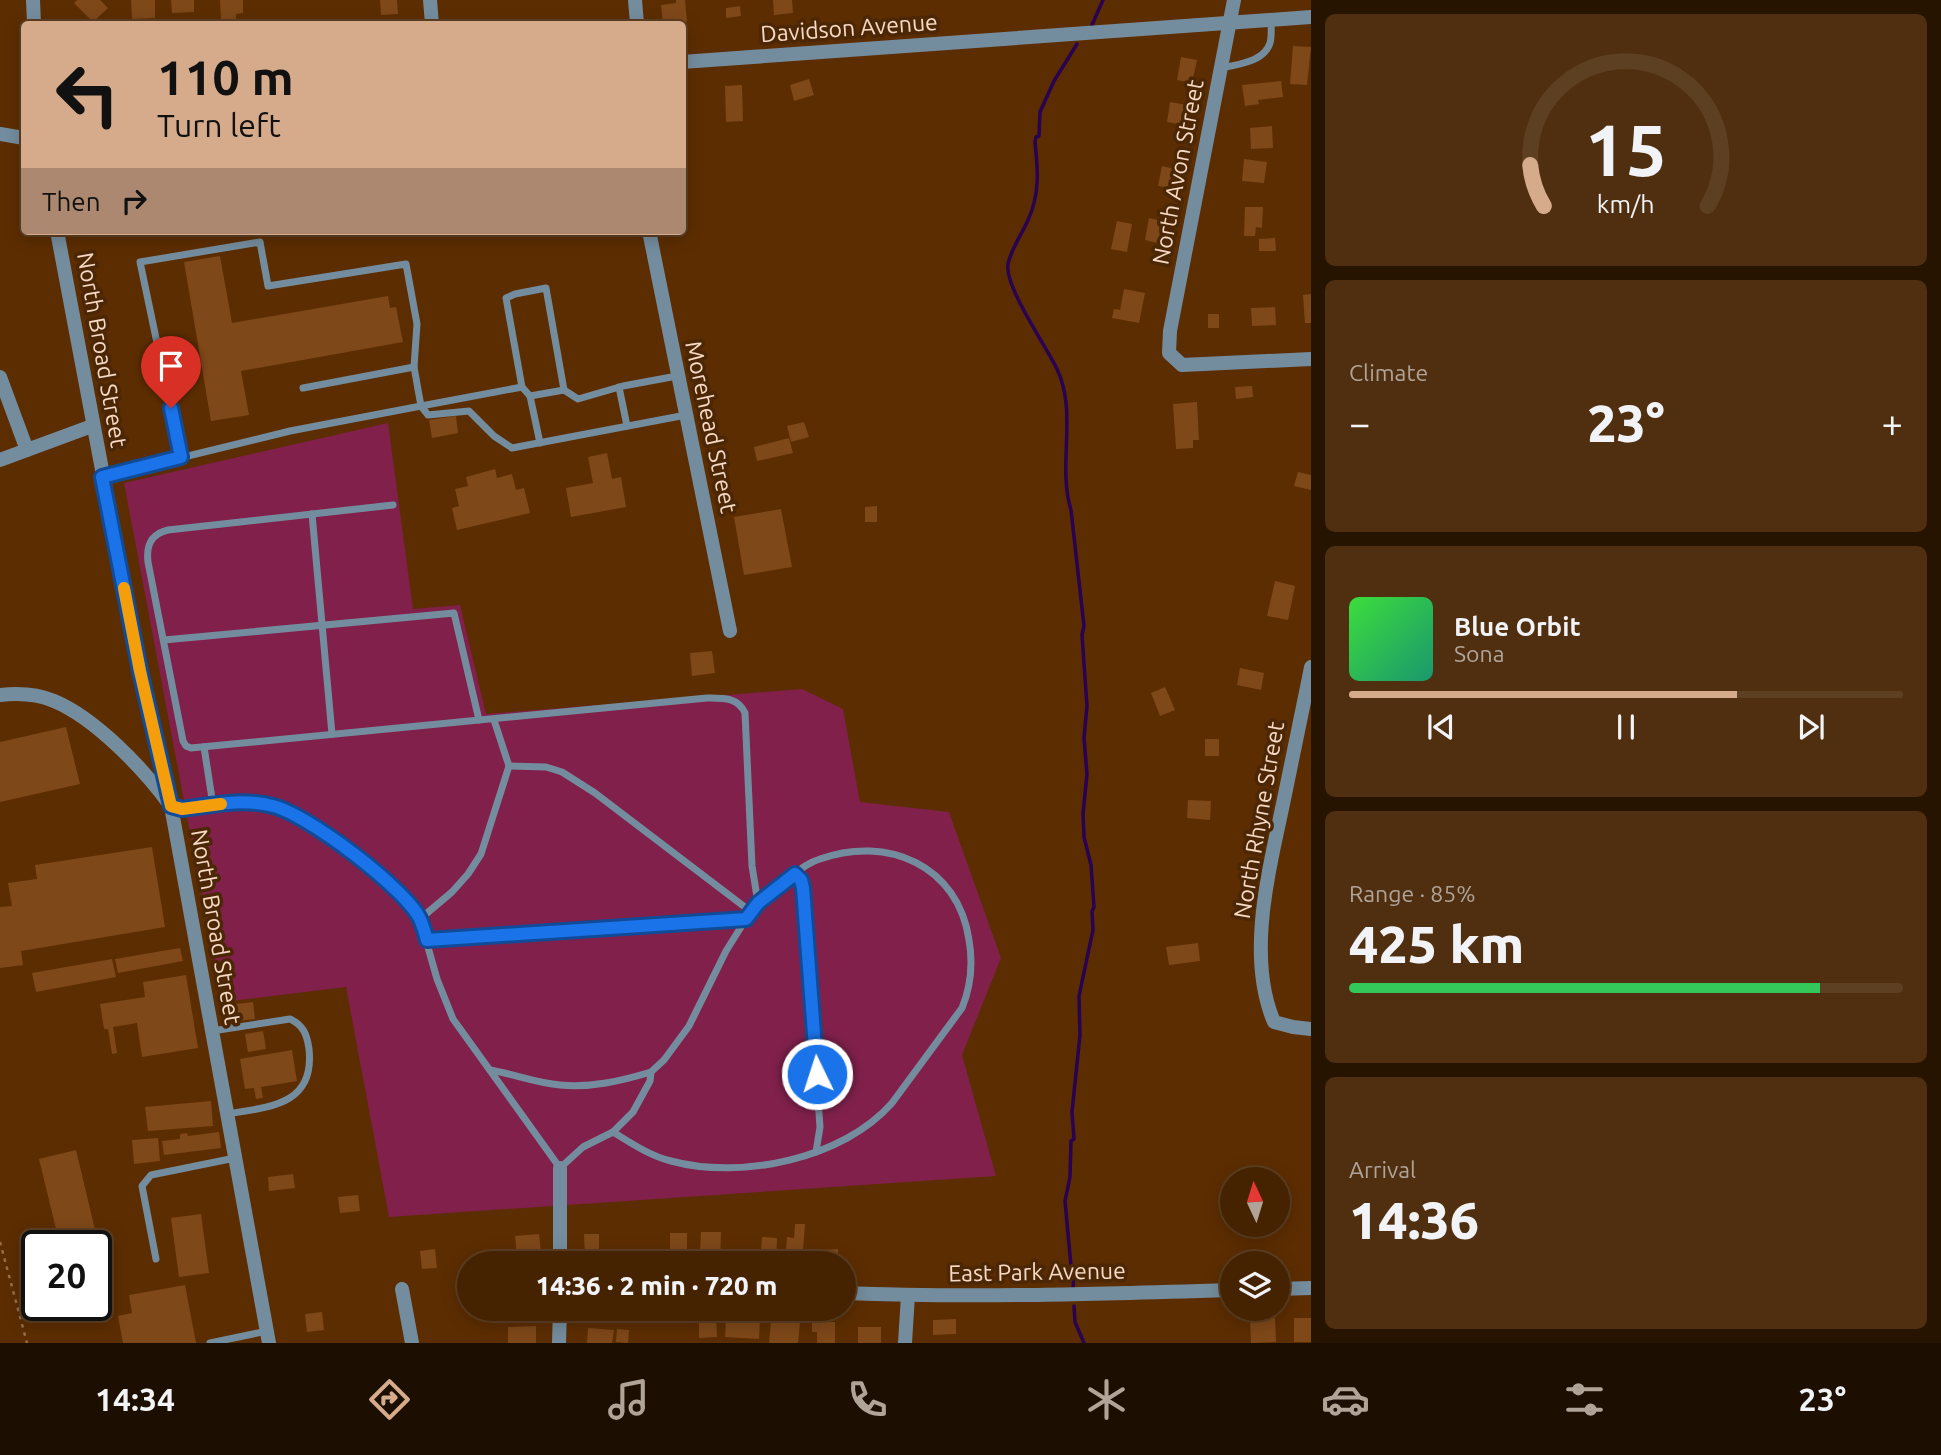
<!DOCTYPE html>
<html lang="en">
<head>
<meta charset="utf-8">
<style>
  body { margin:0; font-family:Ubuntu,sans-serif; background:#4f2f0f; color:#f1f3f6; height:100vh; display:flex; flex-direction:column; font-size:26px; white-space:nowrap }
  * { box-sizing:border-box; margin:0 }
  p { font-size:23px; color:#b0a499 }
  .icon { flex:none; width:38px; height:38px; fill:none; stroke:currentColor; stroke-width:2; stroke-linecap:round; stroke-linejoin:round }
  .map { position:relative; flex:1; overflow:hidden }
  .drawer { display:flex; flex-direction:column; gap:14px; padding:14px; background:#261300; width:630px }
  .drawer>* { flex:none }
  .top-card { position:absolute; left:21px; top:21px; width:665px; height:214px; border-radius:7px; box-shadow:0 4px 18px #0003,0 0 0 2px #5d3f22; background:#d6ab8b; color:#111; overflow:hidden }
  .needle { width:46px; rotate:356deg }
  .fabs { position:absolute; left:1220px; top:1167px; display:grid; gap:14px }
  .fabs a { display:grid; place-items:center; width:70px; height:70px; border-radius:50%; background:#452200; box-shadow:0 4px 18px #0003,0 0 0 2px #5d3f22; font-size:35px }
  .speed { position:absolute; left:21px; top:1230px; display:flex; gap:14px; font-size:35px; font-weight:700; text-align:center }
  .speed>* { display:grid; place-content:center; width:91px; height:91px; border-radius:50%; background:#452200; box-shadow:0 4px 18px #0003,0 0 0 2px #5d3f22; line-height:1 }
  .speed .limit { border:4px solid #111; border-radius:10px; background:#fff; color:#111 }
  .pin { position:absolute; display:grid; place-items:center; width:60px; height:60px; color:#fff; margin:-72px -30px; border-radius:50% 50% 50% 0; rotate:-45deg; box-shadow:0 0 7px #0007 }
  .pin .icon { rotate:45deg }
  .me { position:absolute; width:77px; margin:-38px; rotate:356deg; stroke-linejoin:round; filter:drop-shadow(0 0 5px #0008) }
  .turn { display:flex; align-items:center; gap:24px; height:147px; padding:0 21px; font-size:32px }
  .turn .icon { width:91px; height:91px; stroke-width:2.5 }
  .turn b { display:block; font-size:49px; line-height:60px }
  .then { display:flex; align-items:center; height:66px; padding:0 21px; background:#0003; gap:14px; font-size:26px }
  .big { font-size:52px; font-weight:800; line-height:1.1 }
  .drawer .widget { flex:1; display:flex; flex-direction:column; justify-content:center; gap:10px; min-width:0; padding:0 24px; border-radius:10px; background:#4f2f0f }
  .drawer .dial { align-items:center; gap:0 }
  .dial svg { height:182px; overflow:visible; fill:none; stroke:#5d3f22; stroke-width:7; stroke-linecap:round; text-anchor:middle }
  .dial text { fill:#f1f3f6; stroke:none }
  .song { display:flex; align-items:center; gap:21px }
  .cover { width:84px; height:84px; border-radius:10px; background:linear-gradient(135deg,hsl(120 70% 55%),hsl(160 70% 35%)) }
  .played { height:7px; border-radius:4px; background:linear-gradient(90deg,#d6ab8b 70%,#5d3f22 70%) }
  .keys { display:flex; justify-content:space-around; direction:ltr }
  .heat { display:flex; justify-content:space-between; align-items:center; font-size:38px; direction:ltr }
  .charge { height:10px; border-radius:5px; background:linear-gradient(90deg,#34c759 85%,#5d3f22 0) }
  .trip { position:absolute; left:457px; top:1251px; width:399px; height:70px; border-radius:35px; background:#452200; box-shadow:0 4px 18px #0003,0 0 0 2px #5d3f22; font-weight:800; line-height:70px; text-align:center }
  .tabs { display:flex; height:112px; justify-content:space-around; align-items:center; background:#1c0e00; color:#b0a499 }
  .tabs .icon { width:49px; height:49px }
  .tabs .selected { color:#d6ab8b }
  .tabs b { font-size:32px; color:#f1f3f6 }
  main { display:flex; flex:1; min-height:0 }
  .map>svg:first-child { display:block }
  .green { fill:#80204b }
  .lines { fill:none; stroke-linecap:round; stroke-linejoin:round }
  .stream { stroke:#290252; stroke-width:3.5 }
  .building { fill:#7e4819 }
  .path { stroke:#976f4b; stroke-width:2.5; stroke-dasharray:3.5 5; stroke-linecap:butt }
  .service { stroke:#748d9e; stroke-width:7 }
  .minor { stroke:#748d9e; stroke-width:14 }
  .tertiary { stroke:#748d9e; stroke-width:14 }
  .route-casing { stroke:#114b97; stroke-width:18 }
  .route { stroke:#1a73e8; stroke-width:12 }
  .slow { stroke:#f59e0b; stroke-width:12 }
  .labels { text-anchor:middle; stroke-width:7; stroke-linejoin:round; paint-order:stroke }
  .street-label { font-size:23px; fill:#f7dac5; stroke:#4b2706 }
</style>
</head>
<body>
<main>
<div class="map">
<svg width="1311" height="1343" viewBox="0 0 1311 1343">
  <rect width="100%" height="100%" fill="#5c2d00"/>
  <polygon class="green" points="388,423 413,609 460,605 486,714 802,689 843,709 860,802 949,812 1001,958 962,1055 996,1176 389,1217 346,987 222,1002 124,483"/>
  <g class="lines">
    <g class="stream">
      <polyline points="1092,25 1103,0"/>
      <path d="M1073 1289 1074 1271 1071 1266 1065 1201 1070 1177 1071 1141 1074 1139 1072 1112 1080 1035 1079 996 1093 930 1092 911 1094 907 1091 865 1084 837 1083 814 1087 774 1084 738 1087 706 1082 635 1084 626 1071 510C1057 465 1078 413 1057 369 1046 346 1004 286 1008 264 1011 249 1022 234 1028 220 1040 194 1038 170 1035 142L1036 137 1039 136 1040 112 1054 81 1077 44"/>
      <polyline points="1074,1306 1075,1322 1084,1343"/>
    </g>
  </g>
  <g class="building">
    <polygon points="77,0 100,0 108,8 93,22 74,3"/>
    <polygon points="131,0 155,0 155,18 132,19"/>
    <polygon points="171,0 194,0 194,12 172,13"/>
    <polygon points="220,0 243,0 243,13 236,14 236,19 221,19"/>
    <polygon points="380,0 397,0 398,14 381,15"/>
    <polygon points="676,0 685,0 687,22 663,24 661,5 676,3"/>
    <polygon points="773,0 792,0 793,13 774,15"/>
    <polygon points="740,6 741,16 726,18 726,8"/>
    <polygon points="1293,46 1311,47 1307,85 1290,84"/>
    <polygon points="1181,57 1197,60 1192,83 1177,80"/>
    <polygon points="809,79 814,95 794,101 790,85"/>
    <polygon points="1281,81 1283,97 1258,100 1259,104 1245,106 1242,85"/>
    <polygon points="742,85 743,121 726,122 725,86"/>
    <polygon points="1170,102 1187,105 1184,125 1167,122"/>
    <polygon points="1272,126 1273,148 1251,149 1250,128"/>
    <polygon points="1244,159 1267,162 1264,183 1242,181"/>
    <polygon points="1162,166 1179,170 1174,193 1165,191 1166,187 1158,186"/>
    <polygon points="1245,207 1263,207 1262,228 1256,227 1255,236 1244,236"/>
    <polygon points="1149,218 1166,222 1162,244 1145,240"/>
    <polygon points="1117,221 1132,224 1127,252 1111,249"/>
    <polygon points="1275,238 1276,251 1259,251 1259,239"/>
    <polygon points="220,256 232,323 388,296 390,308 396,307 403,342 241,371 249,415 211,421 184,262"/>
    <polygon points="1124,289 1145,293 1139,323 1112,318 1114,309 1120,310"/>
    <polygon points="1311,294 1311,323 1305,323 1303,295"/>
    <polygon points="1275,307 1276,325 1252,326 1251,308"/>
    <rect x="1208" y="314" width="11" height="14"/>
    <polygon points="1252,386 1253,397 1236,399 1235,387"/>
    <polygon points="1197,402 1199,440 1193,440 1193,448 1176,449 1173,404"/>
    <polygon points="456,416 458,433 432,438 429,420"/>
    <polygon points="804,422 809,437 791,442 787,426"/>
    <polygon points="789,438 793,453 757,461 754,447"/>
    <polygon points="607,453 612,479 621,477 626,507 571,517 566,488 593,483 588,457"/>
    <polygon points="495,469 497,478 512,474 516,490 524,488 530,513 457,530 452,508 459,506 455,489 468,486 466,477"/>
    <polygon points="1298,472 1311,475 1311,490 1294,486"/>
    <polygon points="877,506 877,522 865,522 865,507"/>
    <polygon points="781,509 792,567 744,575 734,517"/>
    <polygon points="1275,581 1295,586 1288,620 1267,616"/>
    <polygon points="712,651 715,673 692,676 690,653"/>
    <polygon points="1240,668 1264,673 1261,690 1237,685"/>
    <polygon points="1165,687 1175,710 1160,716 1151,693"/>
    <polygon points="66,727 80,784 0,802 0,742"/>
    <rect x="1205" y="739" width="14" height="17"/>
    <polygon points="1188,800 1211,801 1210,820 1187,818"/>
    <polygon points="152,847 165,927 21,951 23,965 0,968 0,907 12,906 8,883 37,879 35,865"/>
    <polygon points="1198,943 1200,961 1169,965 1166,947"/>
    <polygon points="180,948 183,961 118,973 115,959"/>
    <polygon points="112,959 116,977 36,992 32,973"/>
    <polygon points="186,975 198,1048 142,1057 137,1023 113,1027 117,1053 112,1054 108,1029 104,1029 100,1004 145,997 143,982"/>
    <polygon points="253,1002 255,1019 230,1022 228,1005"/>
    <polygon points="263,1031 266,1049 248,1052 245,1034"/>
    <polygon points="292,1050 297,1081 261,1087 263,1098 256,1099 254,1088 245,1089 240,1059"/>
    <polygon points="211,1101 213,1126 148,1131 145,1107"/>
    <polygon points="219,1132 221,1148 164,1155 162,1141 180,1139 180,1134 187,1133 188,1136"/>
    <polygon points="158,1138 160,1161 134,1164 132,1140"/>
    <polygon points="76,1150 102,1259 96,1260 96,1246 44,1246 42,1237 57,1233 39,1159"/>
    <polygon points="293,1174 295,1188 269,1191 268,1177"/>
    <polygon points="358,1195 360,1211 340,1213 338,1197"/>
    <polygon points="201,1214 209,1273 179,1277 171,1218"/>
    <polygon points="795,1224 805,1224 802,1264 785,1264 787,1237 794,1238"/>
    <polygon points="701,1232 721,1232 720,1264 693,1264 694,1253 700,1253"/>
    <rect x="670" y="1233" width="17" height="30"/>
    <polygon points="539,1234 541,1252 517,1255 515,1236"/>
    <polygon points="584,1234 599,1234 599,1258 585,1259"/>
    <polygon points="762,1237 777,1238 776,1264 760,1264"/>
    <polygon points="435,1249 437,1268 422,1269 420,1251"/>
    <polygon points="838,1249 838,1264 820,1264 820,1250"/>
    <polygon points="185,1285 196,1343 123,1343 118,1316 132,1313 129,1295"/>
    <polygon points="593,1309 613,1309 614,1317 594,1319"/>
    <polygon points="322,1312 324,1330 307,1332 305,1314"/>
    <polygon points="699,1314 716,1314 717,1337 699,1338"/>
    <polygon points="812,1318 828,1318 828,1322 835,1322 835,1343 817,1343 817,1332 812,1332"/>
    <polygon points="1275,1318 1276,1342 1251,1343 1250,1319"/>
    <rect x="1294" y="1318" width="17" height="24"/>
    <polygon points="726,1319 760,1320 759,1339 725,1337"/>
    <polygon points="956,1319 956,1334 933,1335 933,1320"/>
    <polygon points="771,1321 800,1323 798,1343 769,1343"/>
    <polygon points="536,1326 536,1343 508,1343 508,1327"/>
    <rect x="858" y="1327" width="23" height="16"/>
    <polygon points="588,1328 614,1330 612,1343 587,1343"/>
    <polygon points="617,1329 629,1330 628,1343 616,1342"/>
  </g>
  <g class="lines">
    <polyline class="path" points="0,1242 27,1343"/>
    <g class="service">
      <path d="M1222 68C1238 64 1264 62 1270 43 1272 36 1271 27 1271 20"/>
      <polyline points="619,387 627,426"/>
      <polyline points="303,388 414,367"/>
      <polyline points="564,390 546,288 515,294 506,298 522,387 530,396 564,390 578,399 623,386 677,376"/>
      <polyline points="530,396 540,443"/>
      <polyline points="181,457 140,262 260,242 268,286 406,264 417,324 414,367 421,406 522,387"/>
      <polyline points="102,477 290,431 421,406 428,415 469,411 494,436 512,448 686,415"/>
      <path d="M393 505 168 530C151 534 146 545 148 562L183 741 186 746 191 748 707 698C723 698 738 697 745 713L752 866 758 903"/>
      <polyline points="312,514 332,734"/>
      <polyline points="164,640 454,613 479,720"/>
      <polyline points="204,747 213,805"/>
      <polyline points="509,766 546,767 562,772 595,793 750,911"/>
      <path d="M171 806 182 809 240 802 284 809 322 830 402 897 420 919 437 979 453 1019 560 1168 583 1147 613 1132C631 1143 650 1156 671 1161 741 1180 843 1159 892 1103L962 1008C971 986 973 963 969 940 958 865 887 835 820 859 806 863 795 874 784 882 770 893 755 903 746 919L427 940"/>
      <polyline points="795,874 803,888 820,1127 816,1152"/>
      <polyline points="420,919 452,892 468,874 481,854 509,766 494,720"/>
      <path d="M212 1031 290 1019C303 1025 307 1034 309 1049 315 1105 270 1107 227 1114"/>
      <path d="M490 1070C514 1074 536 1083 560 1085 591 1088 621 1081 651 1072"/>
      <polyline points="613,1132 633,1112 650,1081 651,1072 664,1060 689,1026 726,951 746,919"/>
      <polyline points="156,1259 142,1186 151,1175 235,1158"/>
      <polyline points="210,1343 267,1331"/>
    </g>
    <g class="minor">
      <polyline points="33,0 34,24"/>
      <polyline points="430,0 432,24"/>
      <polyline points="635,0 637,24"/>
      <polyline points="1234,0 1170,331 1169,353 1182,365 1311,359"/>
      <polyline points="682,62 1311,17"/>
      <polyline points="649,231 730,631"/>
      <polyline points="0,377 27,450"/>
      <polyline points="0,460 92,426"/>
      <path d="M1311 667C1302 713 1292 759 1283 804 1269 871 1246 956 1274 1022L1293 1027 1311 1029"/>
      <path d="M0 695C18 693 37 694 54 701 95 718 144 769 170 805"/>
      <polyline points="560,1168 560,1264"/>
      <polyline points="402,1289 412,1343"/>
      <polyline points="1278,1289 1311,1288"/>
      <path d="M844 1293C973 1298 1102 1294 1232 1290"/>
      <polyline points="559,1343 560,1309"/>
      <polyline points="905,1343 908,1295"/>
    </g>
    <g class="tertiary">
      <polyline points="0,134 24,138"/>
      <polyline points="57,231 140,671 171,806 269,1343"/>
    </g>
  </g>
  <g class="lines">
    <defs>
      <path id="route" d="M171 408 181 457 102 477 140 671 171 806 182 809C212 805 243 798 273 806 307 814 405 888 420 919 423 926 425 933 427 940L746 919 758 903 795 874 801 880 803 888 817 1074"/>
    </defs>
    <use href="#route" class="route-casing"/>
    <use href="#route" class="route"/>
    <polyline class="slow" points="124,588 140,671 171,806 182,809 221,804"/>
  </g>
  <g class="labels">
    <g class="street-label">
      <text transform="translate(849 28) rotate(-4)" y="8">Davidson Avenue</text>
      <text transform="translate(1178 172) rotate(-79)" y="8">North Avon Street</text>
      <text transform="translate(102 350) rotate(80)" y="8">North Broad Street</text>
      <text transform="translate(711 427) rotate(78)" y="8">Morehead Street</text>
      <text transform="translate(1259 820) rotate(-80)" y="8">North Rhyne Street</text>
      <text transform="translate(216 927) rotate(80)" y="8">North Broad Street</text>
      <text transform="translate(1037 1272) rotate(-1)" y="8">East Park Avenue</text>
    </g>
  </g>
</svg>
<div class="fabs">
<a><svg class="needle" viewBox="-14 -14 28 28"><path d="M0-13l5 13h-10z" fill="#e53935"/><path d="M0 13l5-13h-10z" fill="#b0a499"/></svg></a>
<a><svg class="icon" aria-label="layers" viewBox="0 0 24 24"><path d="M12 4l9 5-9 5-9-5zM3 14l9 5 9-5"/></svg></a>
</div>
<div class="speed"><div class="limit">20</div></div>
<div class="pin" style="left:171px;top:408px;background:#d93025"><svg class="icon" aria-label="arrive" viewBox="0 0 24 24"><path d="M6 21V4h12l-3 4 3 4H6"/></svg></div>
<svg class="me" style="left:817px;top:1074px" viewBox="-20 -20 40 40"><circle r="17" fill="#1a73e8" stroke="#fff" stroke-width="3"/><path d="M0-11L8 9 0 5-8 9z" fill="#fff"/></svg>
<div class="trip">14:36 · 2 min · 720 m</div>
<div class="top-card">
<div class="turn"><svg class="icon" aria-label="left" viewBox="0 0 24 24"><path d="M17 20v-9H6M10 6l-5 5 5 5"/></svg><div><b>110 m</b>Turn left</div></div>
<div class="then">Then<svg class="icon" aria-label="right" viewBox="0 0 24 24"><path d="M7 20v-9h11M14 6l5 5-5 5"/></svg></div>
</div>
</div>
<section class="drawer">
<div class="widget dial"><svg viewBox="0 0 100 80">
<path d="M14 69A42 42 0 1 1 86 69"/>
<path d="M14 69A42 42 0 0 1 8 51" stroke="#d6ab8b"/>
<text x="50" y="56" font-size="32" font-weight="700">15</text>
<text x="50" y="72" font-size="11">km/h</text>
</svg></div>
<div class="widget"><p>Climate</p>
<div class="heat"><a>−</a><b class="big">23°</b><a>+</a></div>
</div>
<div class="widget">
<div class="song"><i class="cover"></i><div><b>Blue Orbit</b><p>Sona</p></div></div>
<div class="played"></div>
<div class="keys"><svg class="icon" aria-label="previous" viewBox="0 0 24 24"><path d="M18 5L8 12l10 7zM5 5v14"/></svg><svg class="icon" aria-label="pause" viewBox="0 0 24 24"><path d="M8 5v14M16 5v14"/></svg><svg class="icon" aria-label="next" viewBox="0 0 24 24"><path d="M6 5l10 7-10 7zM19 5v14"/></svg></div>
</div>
<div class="widget"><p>Range · 85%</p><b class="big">425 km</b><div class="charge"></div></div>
<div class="widget"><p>Arrival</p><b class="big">14:36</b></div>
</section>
</main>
<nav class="tabs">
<b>14:34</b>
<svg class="icon selected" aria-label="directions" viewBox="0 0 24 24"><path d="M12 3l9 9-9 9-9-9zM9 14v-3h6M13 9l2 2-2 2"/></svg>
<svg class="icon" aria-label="music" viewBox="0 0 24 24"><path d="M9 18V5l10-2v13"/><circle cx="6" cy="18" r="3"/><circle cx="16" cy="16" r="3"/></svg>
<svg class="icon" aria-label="phone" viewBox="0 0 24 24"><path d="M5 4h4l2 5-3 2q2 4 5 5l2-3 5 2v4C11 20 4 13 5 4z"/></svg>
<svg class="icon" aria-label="climate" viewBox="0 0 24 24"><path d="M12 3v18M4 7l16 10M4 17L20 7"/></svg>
<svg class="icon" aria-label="car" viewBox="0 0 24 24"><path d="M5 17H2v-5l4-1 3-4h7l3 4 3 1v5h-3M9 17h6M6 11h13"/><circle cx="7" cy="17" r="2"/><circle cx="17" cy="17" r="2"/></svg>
<svg class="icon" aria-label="filters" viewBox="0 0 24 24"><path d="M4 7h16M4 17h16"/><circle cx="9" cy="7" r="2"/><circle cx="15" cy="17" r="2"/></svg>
<b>23°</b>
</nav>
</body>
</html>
